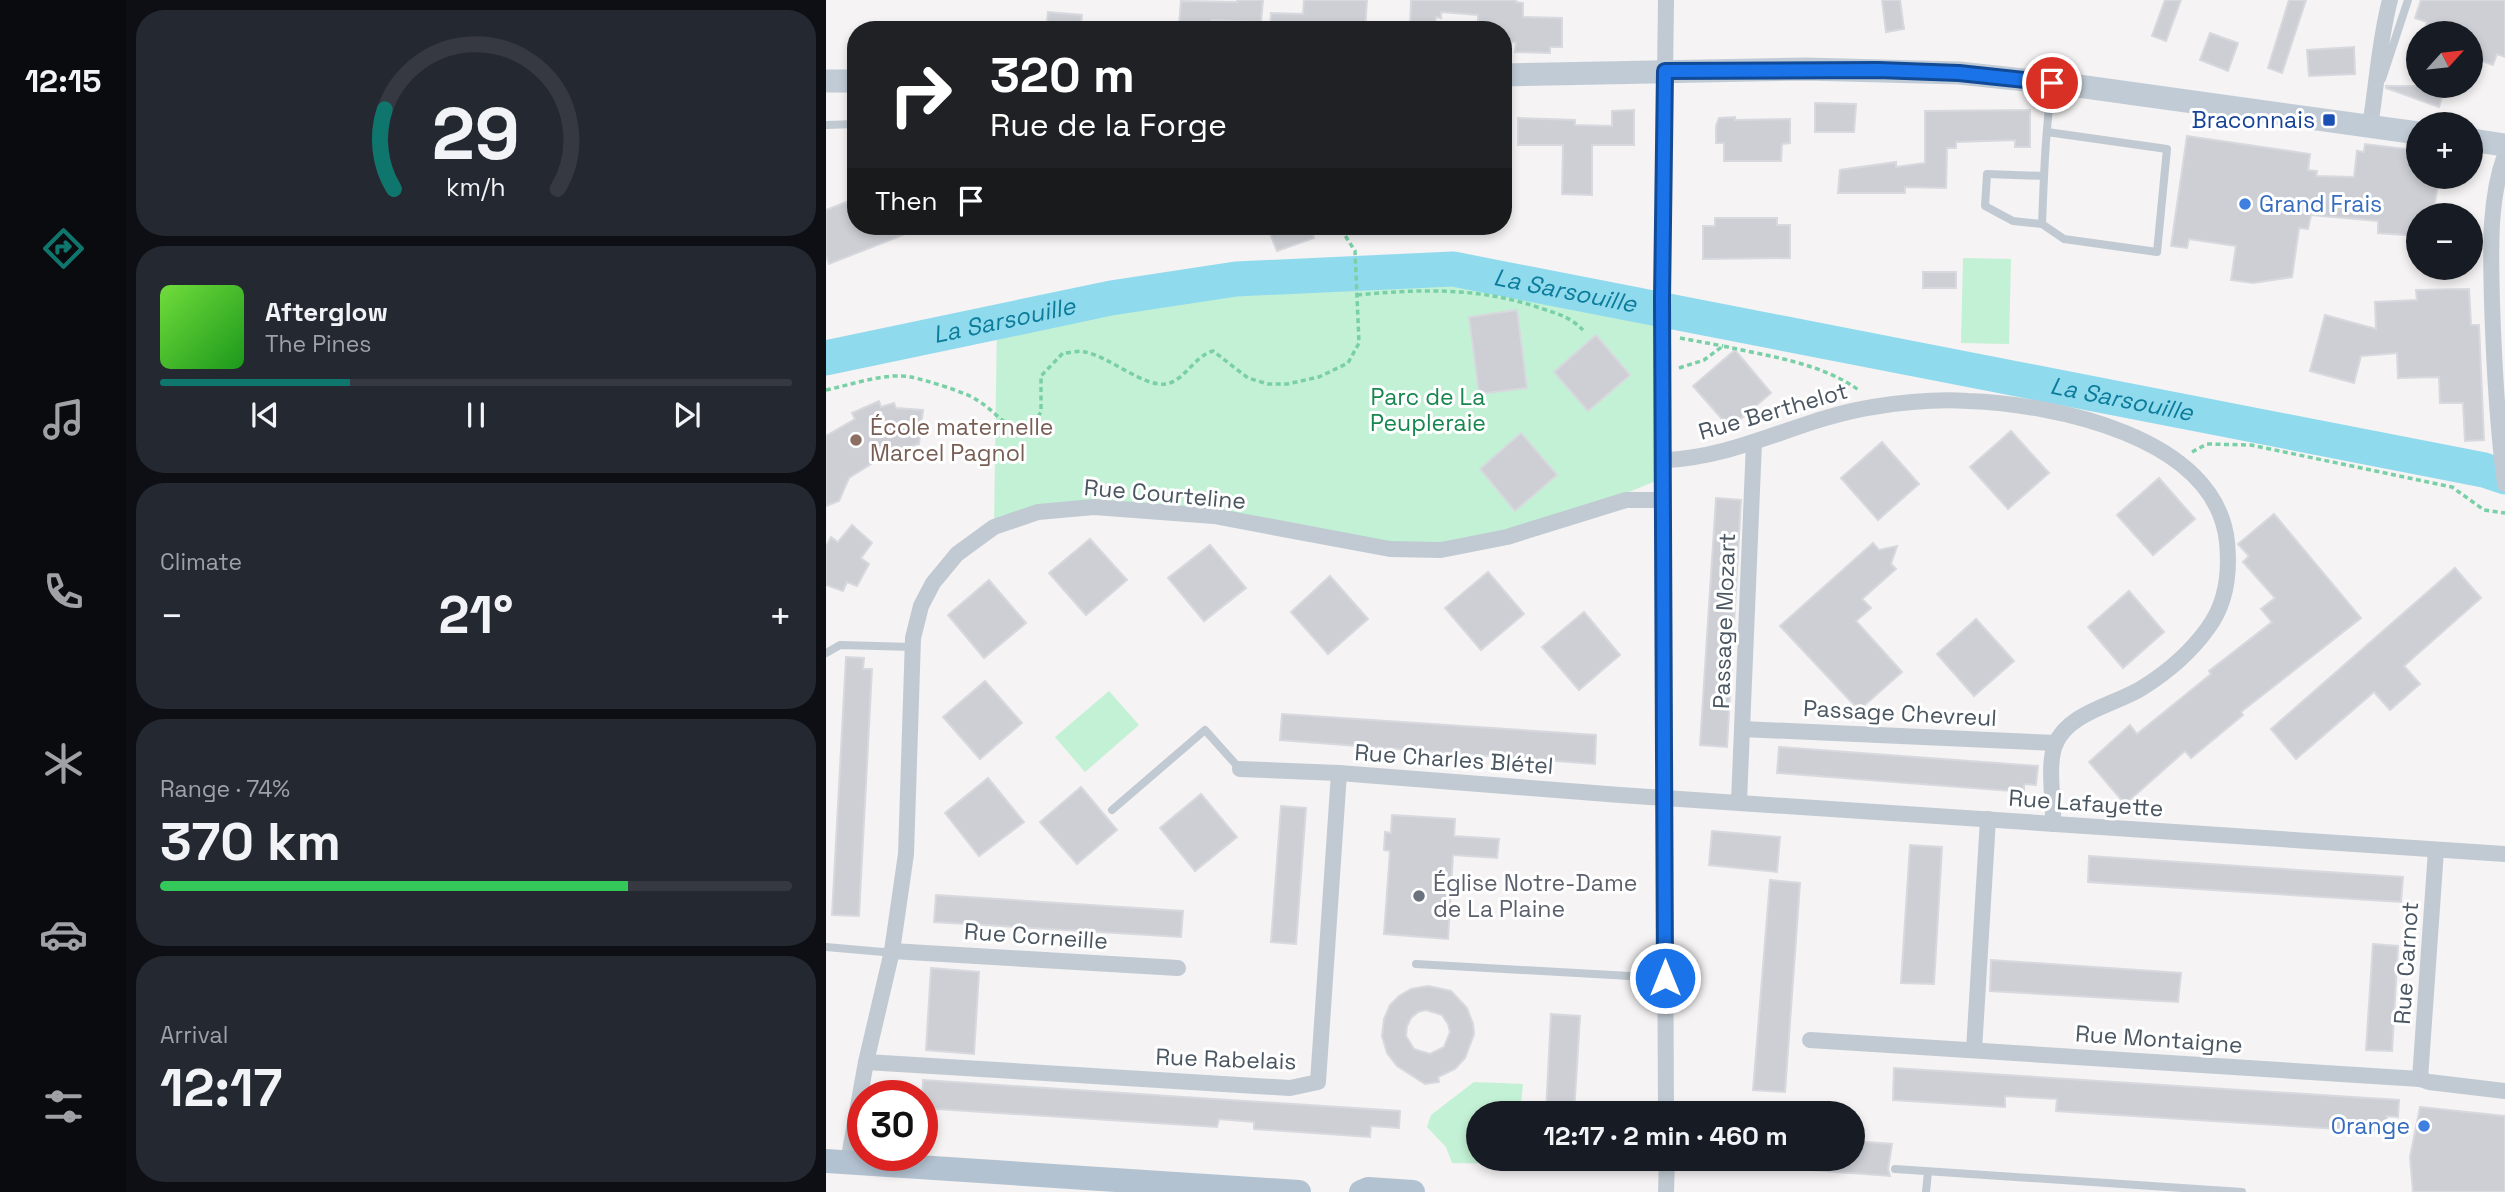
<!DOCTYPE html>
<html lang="en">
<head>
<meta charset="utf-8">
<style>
  body { margin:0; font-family:"Space Grotesk",sans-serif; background:#242831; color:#f1f3f6; height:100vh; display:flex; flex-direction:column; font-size:26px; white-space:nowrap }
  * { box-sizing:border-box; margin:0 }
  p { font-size:23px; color:#9ea1a6 }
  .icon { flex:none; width:38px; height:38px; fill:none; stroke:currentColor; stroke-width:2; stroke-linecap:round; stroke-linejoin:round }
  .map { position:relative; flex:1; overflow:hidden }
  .sheet { display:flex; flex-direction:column; gap:10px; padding:10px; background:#0d0f14; width:700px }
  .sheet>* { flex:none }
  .top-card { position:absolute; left:21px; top:21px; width:665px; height:214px; border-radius:28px; box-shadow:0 4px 10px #0003; background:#202124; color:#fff; overflow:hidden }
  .needle { width:46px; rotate:63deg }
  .buttons { position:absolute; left:1580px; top:21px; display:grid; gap:14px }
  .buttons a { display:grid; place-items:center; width:77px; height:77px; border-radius:50%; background:#171b24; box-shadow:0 4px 10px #0003; font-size:35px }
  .speed { position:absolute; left:21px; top:1080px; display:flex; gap:14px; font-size:35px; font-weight:700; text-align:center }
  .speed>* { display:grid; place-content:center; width:91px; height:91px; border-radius:50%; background:#171b24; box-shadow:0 4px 10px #0003; line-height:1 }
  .speed .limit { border:10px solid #d22; background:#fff; color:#111 }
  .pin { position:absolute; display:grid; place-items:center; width:60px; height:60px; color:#fff; margin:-30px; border:4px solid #fff; border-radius:50%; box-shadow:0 2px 7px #0007 }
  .me { position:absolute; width:77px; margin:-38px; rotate:0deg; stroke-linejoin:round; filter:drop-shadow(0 0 5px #0008) }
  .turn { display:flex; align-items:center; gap:24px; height:147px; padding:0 28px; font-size:32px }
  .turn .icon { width:91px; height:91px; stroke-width:2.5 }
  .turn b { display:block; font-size:49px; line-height:60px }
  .then { display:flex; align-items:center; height:66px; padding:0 28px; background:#0003; gap:14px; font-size:26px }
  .big { font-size:52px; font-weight:600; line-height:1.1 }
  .sheet .widget { flex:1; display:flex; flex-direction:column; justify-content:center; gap:10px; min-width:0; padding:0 24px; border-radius:28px; background:#242831 }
  .sheet .dial { align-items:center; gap:0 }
  .dial svg { height:182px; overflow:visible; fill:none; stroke:#363941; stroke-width:7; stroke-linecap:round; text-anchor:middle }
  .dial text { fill:#f1f3f6; stroke:none }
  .song { display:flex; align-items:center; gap:21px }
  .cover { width:84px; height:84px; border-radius:10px; background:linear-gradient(135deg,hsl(100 70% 55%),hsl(120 70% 35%)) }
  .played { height:7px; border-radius:4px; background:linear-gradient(90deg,#0f766e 30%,#363941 30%) }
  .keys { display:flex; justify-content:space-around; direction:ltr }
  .heat { display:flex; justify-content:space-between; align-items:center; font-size:38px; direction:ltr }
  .charge { height:10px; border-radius:5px; background:linear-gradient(90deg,#34c759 74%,#363941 0) }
  .trip { position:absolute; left:640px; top:1101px; width:399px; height:70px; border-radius:35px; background:#171b24; box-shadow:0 4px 10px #0003; font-weight:600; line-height:70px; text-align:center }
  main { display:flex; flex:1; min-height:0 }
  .dock { display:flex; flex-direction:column; width:126px; justify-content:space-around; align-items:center; background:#090b0e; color:#9ea1a6 }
  .dock .icon { width:49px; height:49px }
  .dock .on { color:#0f766e }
  .dock b { font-size:32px; color:#f1f3f6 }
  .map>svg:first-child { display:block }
  .green { fill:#c3f1d5 }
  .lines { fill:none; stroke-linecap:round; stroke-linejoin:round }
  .river { stroke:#90daee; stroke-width:35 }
  .building { fill:#cdcfd5; stroke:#d7d9de; stroke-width:2; fill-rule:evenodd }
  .path { stroke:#7ad0a6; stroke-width:3.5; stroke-dasharray:5 3.5; stroke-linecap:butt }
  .service { stroke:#c1cad2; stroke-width:8 }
  .minor { stroke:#c1cad2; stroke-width:16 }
  .secondary { stroke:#c1cbd6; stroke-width:23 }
  .primary { stroke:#b3c2d1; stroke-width:24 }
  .route-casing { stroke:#114b97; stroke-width:18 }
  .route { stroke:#1a73e8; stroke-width:12 }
  .transit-dot { fill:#1a4fb4; stroke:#fff; stroke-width:2.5 }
  .shop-dot { fill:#3f7fe0; stroke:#fff; stroke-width:2.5 }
  .education-dot { fill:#8d6e63; stroke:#fff; stroke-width:2.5 }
  .worship-dot { fill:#6b7280; stroke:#fff; stroke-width:2.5 }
  .labels { text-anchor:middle; stroke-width:6; stroke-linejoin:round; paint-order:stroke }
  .transit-label { font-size:23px; fill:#164399; stroke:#fff; text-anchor:end }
  .shop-label { font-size:23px; fill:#366cbe; stroke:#fff; text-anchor:start }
  .park-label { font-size:23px; fill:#17864f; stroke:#fff }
  .street-label { font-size:23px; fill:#4a5661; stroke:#fff }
  .education-label { font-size:23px; fill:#785e54; stroke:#fff; text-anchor:start }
  .worship-label { font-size:23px; fill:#5b616d; stroke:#fff; text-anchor:start }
  .water-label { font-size:24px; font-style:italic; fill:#0c7c9b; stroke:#fff }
</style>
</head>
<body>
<main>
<nav class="dock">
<b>12:15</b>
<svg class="icon on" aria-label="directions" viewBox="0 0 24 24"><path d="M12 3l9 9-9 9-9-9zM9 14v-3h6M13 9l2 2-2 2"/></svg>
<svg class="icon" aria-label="music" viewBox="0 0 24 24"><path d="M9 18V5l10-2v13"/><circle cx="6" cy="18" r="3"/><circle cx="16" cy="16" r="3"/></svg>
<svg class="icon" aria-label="phone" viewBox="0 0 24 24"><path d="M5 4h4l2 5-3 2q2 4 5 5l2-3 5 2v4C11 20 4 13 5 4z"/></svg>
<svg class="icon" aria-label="climate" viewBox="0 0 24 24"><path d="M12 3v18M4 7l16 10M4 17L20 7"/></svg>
<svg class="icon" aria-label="car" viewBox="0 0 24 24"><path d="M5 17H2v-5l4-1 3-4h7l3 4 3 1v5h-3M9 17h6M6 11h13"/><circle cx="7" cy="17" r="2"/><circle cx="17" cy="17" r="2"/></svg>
<svg class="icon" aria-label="filters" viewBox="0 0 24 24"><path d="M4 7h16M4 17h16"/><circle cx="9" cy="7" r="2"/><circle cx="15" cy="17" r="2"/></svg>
</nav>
<section class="sheet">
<div class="widget dial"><svg viewBox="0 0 100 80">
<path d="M14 69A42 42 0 1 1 86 69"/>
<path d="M14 69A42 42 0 0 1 10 34" stroke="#0f766e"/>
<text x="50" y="56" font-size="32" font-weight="700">29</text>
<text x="50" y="72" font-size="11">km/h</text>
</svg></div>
<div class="widget">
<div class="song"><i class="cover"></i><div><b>Afterglow</b><p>The Pines</p></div></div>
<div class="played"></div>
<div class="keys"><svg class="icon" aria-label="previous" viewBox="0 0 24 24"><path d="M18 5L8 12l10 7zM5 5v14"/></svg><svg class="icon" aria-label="pause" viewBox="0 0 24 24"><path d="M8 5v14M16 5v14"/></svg><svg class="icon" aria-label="next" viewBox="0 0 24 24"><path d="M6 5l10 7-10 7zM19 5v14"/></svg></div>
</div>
<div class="widget"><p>Climate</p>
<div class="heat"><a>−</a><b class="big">21°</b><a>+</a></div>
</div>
<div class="widget"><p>Range · 74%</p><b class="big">370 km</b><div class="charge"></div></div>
<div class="widget"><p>Arrival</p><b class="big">12:17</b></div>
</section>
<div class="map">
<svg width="1679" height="1192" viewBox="0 0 1679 1192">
  <rect width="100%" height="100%" fill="#f5f3f3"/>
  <g class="green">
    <polygon points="1137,258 1185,259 1183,344 1135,343"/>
    <polygon points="627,269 722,288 837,327 837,478 752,513 615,550 388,516 268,507 168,527 171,322 285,298 410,279"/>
    <polygon points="283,691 313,725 259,772 229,737"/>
    <polygon points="648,1082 697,1084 694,1113 653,1113 653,1158 688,1159 688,1164 626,1163 620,1147 601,1127 605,1115"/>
  </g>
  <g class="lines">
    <path class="river" id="s1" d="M0 358 285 298 410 279 627 269 1658 470 1679 477"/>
  </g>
  <g class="building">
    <polygon points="411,0 437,0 435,22 386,20 386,26 353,25 355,1 411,2"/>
    <polygon points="478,0 541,0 539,30 444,30 445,13 477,14"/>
    <polygon points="585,0 690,0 690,2 697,3 697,17 736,18 736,47 724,47 724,53 689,52 690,42 677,42 677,30 652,30 652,15 615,12 615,18 610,17 609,30 584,30"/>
    <polygon points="1056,0 1074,0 1078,29 1060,32"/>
    <polygon points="1339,0 1355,0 1340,41 1326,36"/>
    <polygon points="1463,0 1480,0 1456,73 1442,68"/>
    <polygon points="1595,0 1679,0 1679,57 1671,54 1667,65 1645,57 1645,33 1597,33 1601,22 1589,18"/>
    <polygon points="222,12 256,15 254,30 220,30"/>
    <polygon points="1384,33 1412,43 1402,71 1374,60"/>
    <polygon points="1528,47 1529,74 1483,76 1481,50"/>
    <polygon points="1560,86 1610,86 1619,89 1613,107 1560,88"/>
    <polygon points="989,103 1030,104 1028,132 989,132"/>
    <polygon points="808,110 808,145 766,145 766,195 736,194 737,145 692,145 692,118 749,120 749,125 786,126 786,111"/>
    <polygon points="1204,110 1204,147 1189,147 1189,140 1130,142 1130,148 1121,148 1120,188 1079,187 1079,193 1012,193 1014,170 1070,162 1070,167 1099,163 1099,111"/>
    <polygon points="909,117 909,120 964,119 964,143 956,144 955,161 898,161 898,143 890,143 890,126 893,118"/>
    <polygon points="1361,136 1484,154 1482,170 1491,171 1490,176 1528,177 1531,151 1538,152 1539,144 1589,150 1587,159 1592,160 1592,177 1613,177 1607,215 1592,215 1592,236 1552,233 1552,221 1485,215 1482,229 1473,228 1466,277 1427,283 1405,280 1410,246 1363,239 1361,248 1345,246"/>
    <polygon points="30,198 30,226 97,227 3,264 0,255 0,210"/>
    <polygon points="889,218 951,218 951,225 964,225 964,258 877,259 877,226 889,226"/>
    <polygon points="441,226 483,226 488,238 451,251"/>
    <rect x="1097" y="272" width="33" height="16"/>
    <polygon points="1643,289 1645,325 1653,325 1658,440 1639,441 1637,403 1614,403 1613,377 1572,378 1571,353 1535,356 1528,383 1484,371 1499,315 1550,329 1549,302 1591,300 1590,290"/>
    <polygon points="691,310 701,388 653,394 643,317"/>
    <polygon points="770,335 804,375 762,411 728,372"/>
    <polygon points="909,350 945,393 904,428 867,386"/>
    <polygon points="53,401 55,407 68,403 70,408 97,410 93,444 74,450 50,461 23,478 13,501 0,506 0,436 29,419 26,413"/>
    <polygon points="1185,431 1223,473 1182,509 1144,467"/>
    <polygon points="695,433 731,475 689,511 654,469"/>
    <polygon points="1056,442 1093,484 1052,520 1015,478"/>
    <polygon points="1333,478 1369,519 1327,555 1291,515"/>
    <polygon points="890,498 915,500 901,747 874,745"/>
    <polygon points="1448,514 1535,618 1415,712 1417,715 1365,758 1359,751 1299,804 1263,762 1304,725 1311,734 1385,674 1383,671 1446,622 1435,609 1449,598 1417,562 1423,556 1412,544"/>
    <polygon points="26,525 46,543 35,558 43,564 31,586 21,582 17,591 0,585 0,546 5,537 12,542"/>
    <polygon points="264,539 301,580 260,615 223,573"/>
    <polygon points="1047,543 1053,550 1071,546 1065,564 1070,569 1036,599 1045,608 1030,621 1076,672 1033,710 954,626"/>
    <polygon points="384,545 420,588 378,621 342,578"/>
    <polygon points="1629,568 1655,598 1578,666 1594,684 1564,710 1548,692 1470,759 1445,729"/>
    <polygon points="662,572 698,614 655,650 619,608"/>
    <polygon points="504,576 542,619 502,654 465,612"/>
    <polygon points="163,580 200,623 158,658 122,615"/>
    <polygon points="1303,591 1338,632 1297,668 1262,627"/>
    <polygon points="758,612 794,655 753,690 716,647"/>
    <polygon points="1150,619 1188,661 1148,696 1111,654"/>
    <polygon points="20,657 38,658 37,669 46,669 33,916 6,915"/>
    <polygon points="159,681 196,723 154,759 117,717"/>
    <polygon points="456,714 770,735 769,764 454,740"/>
    <polygon points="953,747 1212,766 1210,785 1198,784 1198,792 951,773"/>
    <polygon points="162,778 198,822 153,856 119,813"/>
    <polygon points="255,787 291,830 251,864 214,822"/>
    <polygon points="375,794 411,837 369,871 334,828"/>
    <polygon points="455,806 480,808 470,944 445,942"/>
    <polygon points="566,815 629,819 628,836 673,839 671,858 627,855 622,939 558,934 564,851 558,850 559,832 565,833"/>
    <polygon points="886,831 954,837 951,872 883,865"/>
    <polygon points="1084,845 1116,847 1108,984 1075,983"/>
    <polygon points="1263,856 1577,877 1575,902 1262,882"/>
    <polygon points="944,880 974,883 959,1092 927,1090"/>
    <polygon points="110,895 357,911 355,937 108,922"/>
    <polygon points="1547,944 1572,946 1566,1051 1540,1050"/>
    <polygon points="1165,960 1355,973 1352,1002 1164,991"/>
    <polygon points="105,968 153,972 148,1054 100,1050"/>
    <path d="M602 986 625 991 641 1008 647 1024 648 1034 639 1058 629 1069 612 1077 613 1082 599 1084 571 1066 561 1053 556 1036 558 1019 564 1005 573 996 585 989ZM600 1010 616 1015 622 1024 624 1032 618 1047 604 1054 588 1049 580 1036 581 1026 585 1018 592 1012Z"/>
    <polygon points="725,1014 754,1016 748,1113 720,1113"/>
    <polygon points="1068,1068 1573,1100 1572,1117 1561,1116 1560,1132 1230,1111 1231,1099 1179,1096 1179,1107 1067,1100"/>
    <polygon points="97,1080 574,1111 573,1128 545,1126 544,1137 428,1129 428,1122 393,1119 391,1127 96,1108"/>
    <polygon points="1594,1107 1679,1116 1679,1192 1587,1192 1584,1157"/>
    <polygon points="1027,1141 1066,1144 1062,1169 1064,1176 984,1170 985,1158 1027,1158"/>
  </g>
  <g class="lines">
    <g class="path">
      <path d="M531 295C594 289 653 287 714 308 732 314 743 316 757 330"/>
      <polyline points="854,338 897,346"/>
      <path d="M853 368 878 360 897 346C942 356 996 363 1034 391"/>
      <path d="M0 390C24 385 61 372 85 377 99 380 140 392 151 400 176 415 173 429 207 424L215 412V376L237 353C244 353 253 350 259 352 282 356 318 387 339 384 358 382 368 356 387 351L422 378 442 384H461L493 377 522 363 533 343 529 251 513 226"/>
      <polyline points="1366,452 1381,444 1425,445 1626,487 1658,510 1679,513"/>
    </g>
    <g class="service">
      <polyline points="1556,79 1582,0"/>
      <polyline points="0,125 30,124"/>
      <path d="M1221 132 1341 149 1331 252 1238 239 1216 224C1218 178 1219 132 1226 86"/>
      <polyline points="1216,224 1187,221 1159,206 1161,174 1218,176"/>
      <polyline points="0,653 14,645 87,647"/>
      <polyline points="286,810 379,730 414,769"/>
      <polyline points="0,947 57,952 66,951"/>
      <polyline points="590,964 839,978"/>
      <polyline points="1069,1169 1416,1192"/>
      <polyline points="1100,1192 1102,1172"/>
    </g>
    <g class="minor">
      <path d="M1544 126C1551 84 1553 41 1564 0"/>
      <path d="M1679 155C1662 202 1665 254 1666 303 1668 364 1671 424 1679 484"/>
      <path d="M838 460C911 458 975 418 1047 407 1078 402 1111 399 1142 401 1227 404 1390 436 1401 542 1404 572 1400 604 1382 628 1365 652 1340 673 1316 688 1289 705 1242 712 1229 745 1221 766 1228 801 1227 824"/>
      <polyline points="916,729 1230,743"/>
      <polyline points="414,769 513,773 794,795 1679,854"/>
      <polyline points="913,801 928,442"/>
      <polyline points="66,951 352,968"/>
      <polyline points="984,1040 1594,1079 1603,1082 1679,1091"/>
      <polyline points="1148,1050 1162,819"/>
      <polyline points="40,1062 464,1088 492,1082 513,773"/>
      <polyline points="1594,1079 1610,850"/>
      <polyline points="840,1113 836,299 840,0"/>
      <polyline points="22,1162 40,1062 66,951 80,854 87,638 95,606 107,583 131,554 168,527 212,512 268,507 388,516 564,549 615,550 681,537 800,500 837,500"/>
      <polyline points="840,1192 841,1158"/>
    </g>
    <g class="secondary">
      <polyline points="677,75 979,69 1133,73 1245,85 1592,133"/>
      <polyline points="0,81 30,81"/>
      <polyline points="1645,140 1679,145"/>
    </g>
    <g class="primary">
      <polyline points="0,1161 473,1192"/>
      <polyline points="535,1192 542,1189 587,1192"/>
    </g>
  </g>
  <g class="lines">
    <defs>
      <polyline id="route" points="839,978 836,299 839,71 1052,70 1133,73 1226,83"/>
    </defs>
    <use href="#route" class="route-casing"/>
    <use href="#route" class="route"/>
  </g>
  <rect class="transit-dot" x="1496" y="113" width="14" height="14" rx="3.5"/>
  <g class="shop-dot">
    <circle cx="1419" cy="204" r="7"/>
    <circle cx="1598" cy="1126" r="7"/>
  </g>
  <circle class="education-dot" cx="30" cy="440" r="7"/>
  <circle class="worship-dot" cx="593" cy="896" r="7"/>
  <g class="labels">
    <g class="transit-label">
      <text x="1489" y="128">Braconnais</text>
    </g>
    <g class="shop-label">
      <text x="1433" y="212">Grand Frais</text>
      <text x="1584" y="1134" text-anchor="end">Orange</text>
    </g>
    <g class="park-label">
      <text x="602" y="405">Parc de La<tspan x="602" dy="26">Peupleraie</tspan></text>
    </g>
    <g class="street-label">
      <text transform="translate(947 411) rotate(-16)" y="8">Rue Berthelot</text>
      <text transform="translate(339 494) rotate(5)" y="8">Rue Courteline</text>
      <text transform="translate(898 621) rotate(-88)" y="8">Passage Mozart</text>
      <text transform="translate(1074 713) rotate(3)" y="8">Passage Chevreul</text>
      <text transform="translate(628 759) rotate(4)" y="8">Rue Charles Blétel</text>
      <text transform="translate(1260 803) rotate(4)" y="8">Rue Lafayette</text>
      <text transform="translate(210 936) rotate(4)" y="8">Rue Corneille</text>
      <text transform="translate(1580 963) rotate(-86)" y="8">Rue Carnot</text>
      <text transform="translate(1333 1039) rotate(4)" y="8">Rue Montaigne</text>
      <text transform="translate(400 1059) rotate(2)" y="8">Rue Rabelais</text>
    </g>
    <g class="education-label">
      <text x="44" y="435">École maternelle<tspan x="44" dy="26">Marcel Pagnol</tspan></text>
    </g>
    <g class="worship-label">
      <text x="607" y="891">Église Notre-Dame<tspan x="607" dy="26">de La Plaine</tspan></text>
    </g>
    <g class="water-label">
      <text dy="8" stroke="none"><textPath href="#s1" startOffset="749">La Sarsouille</textPath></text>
      <text dy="8" stroke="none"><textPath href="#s1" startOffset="182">La Sarsouille</textPath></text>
      <text dy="8" stroke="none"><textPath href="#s1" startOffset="1316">La Sarsouille</textPath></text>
    </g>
  </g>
</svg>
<div class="buttons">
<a><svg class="needle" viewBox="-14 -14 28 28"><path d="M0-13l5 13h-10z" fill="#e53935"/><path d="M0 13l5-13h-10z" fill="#9ea1a6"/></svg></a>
<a>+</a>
<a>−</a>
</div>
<div class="speed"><div class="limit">30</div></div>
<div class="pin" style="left:1226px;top:83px;background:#d93025"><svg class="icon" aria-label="arrive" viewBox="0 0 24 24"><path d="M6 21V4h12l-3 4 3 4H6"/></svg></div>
<svg class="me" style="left:839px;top:978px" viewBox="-20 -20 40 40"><circle r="17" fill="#1a73e8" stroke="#fff" stroke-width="3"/><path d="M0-11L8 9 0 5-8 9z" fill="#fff"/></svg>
<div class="trip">12:17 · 2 min · 460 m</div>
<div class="top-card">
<div class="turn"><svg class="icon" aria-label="right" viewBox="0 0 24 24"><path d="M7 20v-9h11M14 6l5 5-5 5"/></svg><div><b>320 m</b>Rue de la Forge</div></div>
<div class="then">Then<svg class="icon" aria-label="arrive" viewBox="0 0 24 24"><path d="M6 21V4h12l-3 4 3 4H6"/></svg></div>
</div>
</div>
</main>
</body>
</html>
